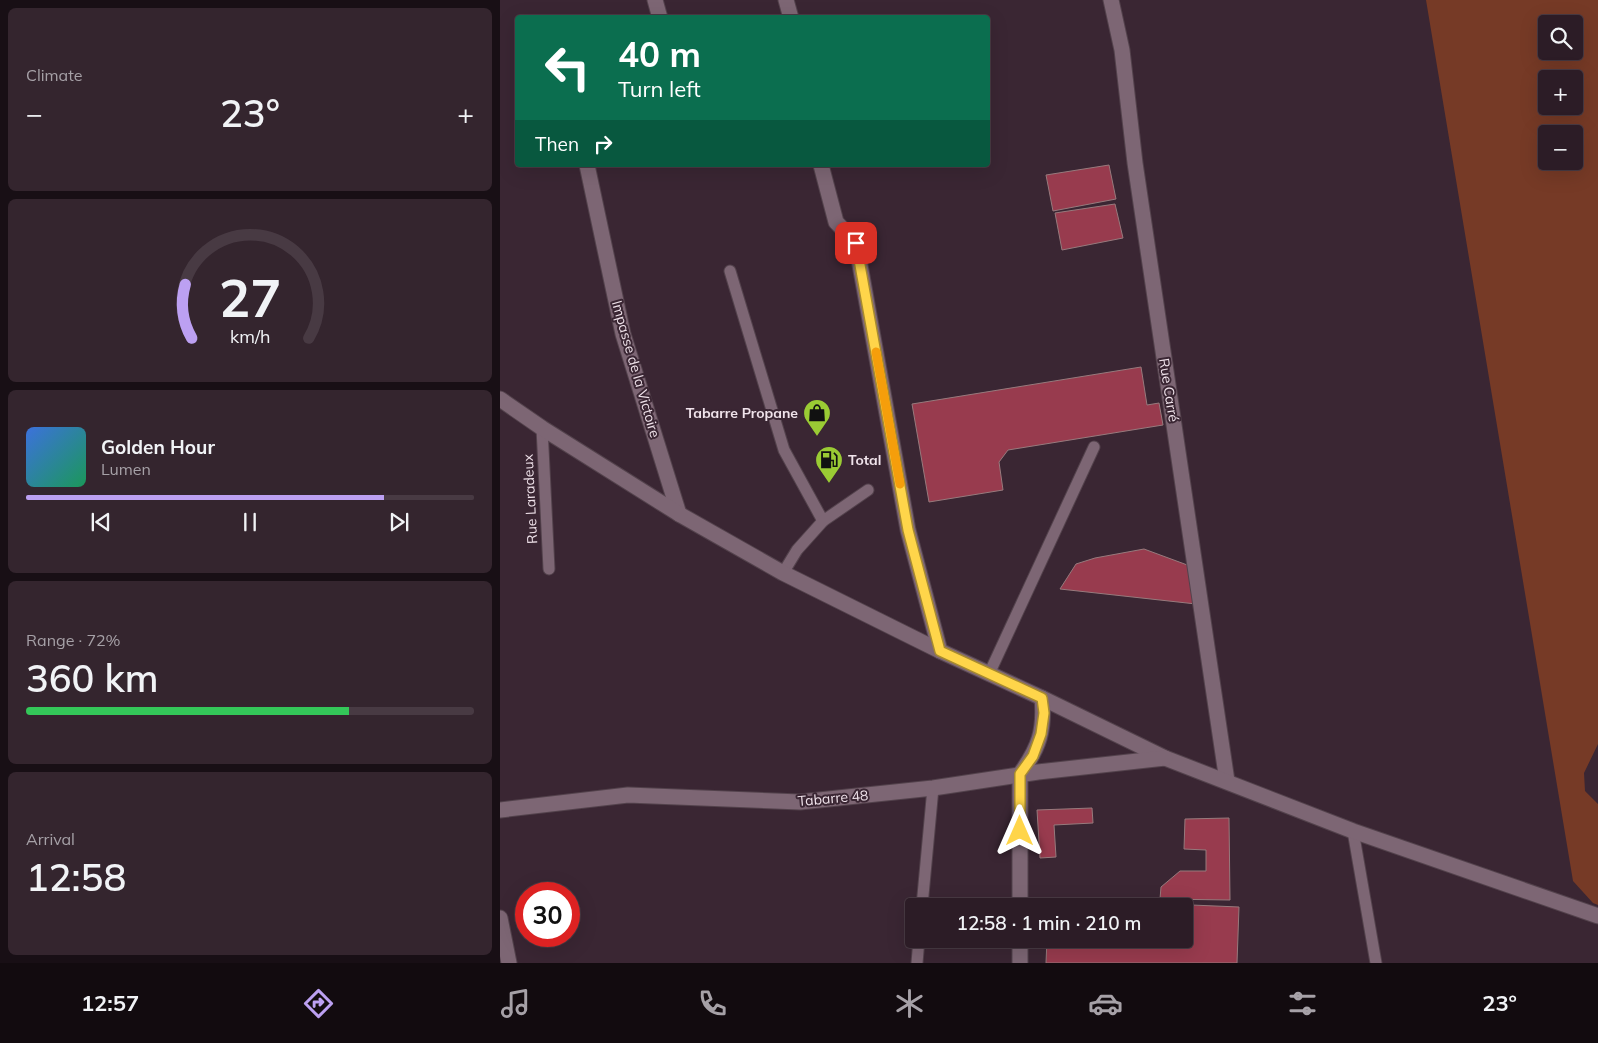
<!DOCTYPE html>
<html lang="en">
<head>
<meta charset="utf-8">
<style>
  body { margin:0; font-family:Mulish,sans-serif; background:#34252e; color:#f1f3f6; height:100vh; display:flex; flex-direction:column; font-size:19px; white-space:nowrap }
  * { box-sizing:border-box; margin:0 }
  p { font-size:16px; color:#a6a1a7 }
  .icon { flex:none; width:28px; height:28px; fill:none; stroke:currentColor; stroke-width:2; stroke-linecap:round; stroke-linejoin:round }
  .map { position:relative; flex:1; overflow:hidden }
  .details { display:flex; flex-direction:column; gap:8px; padding:8px; background:#180f15; width:500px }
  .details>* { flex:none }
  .banner { position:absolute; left:15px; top:15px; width:475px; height:152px; border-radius:5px; box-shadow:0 5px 20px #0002,0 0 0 1px #483a43; background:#0b6e4f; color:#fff; overflow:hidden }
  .fabs { position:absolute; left:1038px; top:15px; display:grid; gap:10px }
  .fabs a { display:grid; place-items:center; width:45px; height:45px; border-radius:5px; background:#2c1c26; box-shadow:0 5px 20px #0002,0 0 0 1px #483a43; font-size:25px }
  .speed { position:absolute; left:15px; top:882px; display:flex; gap:10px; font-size:25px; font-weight:700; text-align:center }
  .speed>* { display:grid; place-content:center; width:65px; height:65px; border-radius:50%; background:#2c1c26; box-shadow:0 5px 20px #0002,0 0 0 1px #483a43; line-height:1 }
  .speed .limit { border:8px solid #d22; background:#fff; color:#111 }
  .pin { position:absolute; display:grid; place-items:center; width:42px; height:42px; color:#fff; margin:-21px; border-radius:10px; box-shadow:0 2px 8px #0006 }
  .me { position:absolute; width:55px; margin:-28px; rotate:0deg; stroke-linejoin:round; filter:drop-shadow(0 0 4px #0008) }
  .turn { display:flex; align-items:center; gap:18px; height:105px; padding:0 20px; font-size:22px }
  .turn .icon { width:65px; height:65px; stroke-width:2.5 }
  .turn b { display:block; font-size:35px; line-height:42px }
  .then { display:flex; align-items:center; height:48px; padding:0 20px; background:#0003; gap:10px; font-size:19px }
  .big { font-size:38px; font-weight:600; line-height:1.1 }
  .details .card { flex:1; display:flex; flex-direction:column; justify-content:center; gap:8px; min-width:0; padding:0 18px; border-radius:8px; background:#34252e }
  .details .dial { align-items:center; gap:0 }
  .dial svg { height:130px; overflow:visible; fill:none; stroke:#483a43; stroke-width:7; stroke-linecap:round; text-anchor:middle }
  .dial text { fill:#f1f3f6; stroke:none }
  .song { display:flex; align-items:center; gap:15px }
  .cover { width:60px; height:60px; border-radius:8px; background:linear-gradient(135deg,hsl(220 70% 55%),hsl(150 70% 35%)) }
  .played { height:5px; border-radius:2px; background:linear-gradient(90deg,#bca0f2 80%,#483a43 80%) }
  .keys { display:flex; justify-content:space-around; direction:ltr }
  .heat { display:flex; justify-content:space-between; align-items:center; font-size:28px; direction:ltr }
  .charge { height:8px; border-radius:4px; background:linear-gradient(90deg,#34c759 72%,#483a43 0) }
  .trip { position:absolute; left:405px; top:898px; width:288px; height:50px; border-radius:5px; background:#2c1c26; box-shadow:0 5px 20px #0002,0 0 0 1px #483a43; font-weight:600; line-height:50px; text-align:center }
  .tab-bar { display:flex; height:80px; justify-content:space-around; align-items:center; background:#120b0f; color:#a6a1a7 }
  .tab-bar .icon { width:35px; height:35px }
  .tab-bar .active { color:#bca0f2 }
  .tab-bar b { font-size:22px; color:#f1f3f6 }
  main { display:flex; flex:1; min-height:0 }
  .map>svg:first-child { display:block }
  .green { fill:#763a26; fill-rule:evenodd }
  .building { fill:#983b4e; stroke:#977a7d }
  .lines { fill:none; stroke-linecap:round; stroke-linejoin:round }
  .lane-casing { stroke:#53424c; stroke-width:13 }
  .street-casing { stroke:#53424c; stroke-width:17 }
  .secondary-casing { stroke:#53424c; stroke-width:17 }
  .lane { stroke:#7d6674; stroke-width:11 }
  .street { stroke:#7d6674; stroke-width:15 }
  .secondary { stroke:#7d6674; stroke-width:15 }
  .route-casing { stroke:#a68a30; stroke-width:12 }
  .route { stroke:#ffd54a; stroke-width:9 }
  .slow { stroke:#f59e0b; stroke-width:9 }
  .labels { text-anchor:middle; stroke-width:4; stroke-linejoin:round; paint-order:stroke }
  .street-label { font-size:14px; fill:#f0e3eb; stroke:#3a2633 }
  .poi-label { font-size:14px; font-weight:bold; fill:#f0e3eb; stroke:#3a2633; text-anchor:end }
</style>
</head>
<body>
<main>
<section class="details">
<div class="card"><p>Climate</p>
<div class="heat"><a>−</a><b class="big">23°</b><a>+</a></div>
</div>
<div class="card dial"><svg viewBox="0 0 100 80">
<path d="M14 69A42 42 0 1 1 86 69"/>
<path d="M14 69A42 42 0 0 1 10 36" stroke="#bca0f2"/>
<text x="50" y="56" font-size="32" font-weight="700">27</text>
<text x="50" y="72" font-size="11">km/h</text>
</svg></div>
<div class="card">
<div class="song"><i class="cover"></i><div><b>Golden Hour</b><p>Lumen</p></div></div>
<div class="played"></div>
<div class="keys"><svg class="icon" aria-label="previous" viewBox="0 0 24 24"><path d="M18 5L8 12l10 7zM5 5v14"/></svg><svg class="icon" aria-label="pause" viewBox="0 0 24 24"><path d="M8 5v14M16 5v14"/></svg><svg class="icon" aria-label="next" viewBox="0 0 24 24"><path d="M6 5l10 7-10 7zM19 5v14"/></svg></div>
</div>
<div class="card"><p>Range · 72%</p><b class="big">360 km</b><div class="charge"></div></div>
<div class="card"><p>Arrival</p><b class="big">12:58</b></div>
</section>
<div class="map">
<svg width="1098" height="963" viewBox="0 0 1098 963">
  <rect width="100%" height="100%" fill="#3a2633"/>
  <path class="green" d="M926 0H1098V744L1084 773 1085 791 1098 804V905L1093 903 1073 881ZM1046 24H1074V51H1046ZM1046 79H1074V106H1046ZM1046 134H1074V161H1046Z"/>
  <g class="building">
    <polygon points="609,165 616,199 553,211 546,175"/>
    <polygon points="615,204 623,238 562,250 555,213"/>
    <polygon points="641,367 647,405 659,403 663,425 508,450 499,462 503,490 429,502 412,404"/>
    <polygon points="644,549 690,566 696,604 560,589 576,564 595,558"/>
    <polygon points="592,808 593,823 554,825 556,857 540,858 537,810"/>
    <polygon points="729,818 730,900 660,899 661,887 680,871 706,871 706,850 684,849 685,819"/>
    <polygon points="549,899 739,907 737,963 546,963 547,939 684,939 684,906 549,906"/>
  </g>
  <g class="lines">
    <defs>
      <g id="lane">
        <polyline points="230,271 284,450 323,521"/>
        <polyline points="42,428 49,569"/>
        <polyline points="283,573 297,550 323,521 368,490"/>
        <polyline points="489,674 594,447"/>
        <polyline points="853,831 876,963"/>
        <polyline points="422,906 433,788"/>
        <polyline points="417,963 419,939"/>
      </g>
      <g id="street">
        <polyline points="155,0 160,18"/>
        <polyline points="286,0 291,18"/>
        <polyline points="611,0 622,50 635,163 727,781"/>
        <polyline points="87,165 123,334 179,514"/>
        <polyline points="321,165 336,222 356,243 408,530 440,651"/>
        <polyline points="520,906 520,774"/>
        <polyline points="0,918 9,963"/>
        <polyline points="520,963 520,939"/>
      </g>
      <g id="secondary">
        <polyline points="0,399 42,428 179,514 283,573 440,651 542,698 665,758 853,831 1098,916"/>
        <path d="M520 774C539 748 545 730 542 698"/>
        <polyline points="0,810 128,795 300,802 433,788 538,772 665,758"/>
      </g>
    </defs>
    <use href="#lane" class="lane-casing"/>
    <use href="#street" class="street-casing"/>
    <use href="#secondary" class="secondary-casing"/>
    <use href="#lane" class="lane"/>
    <use href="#street" class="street"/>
    <use href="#secondary" class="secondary"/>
  </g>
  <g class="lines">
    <defs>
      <polyline id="route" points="356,243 408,530 440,651 542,698 544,713 541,734 533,756 520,774 520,831"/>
    </defs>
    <use href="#route" class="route-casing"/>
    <use href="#route" class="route"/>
    <polyline class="slow" points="376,352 400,484"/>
  </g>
  <defs>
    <symbol id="shop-pin" viewBox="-11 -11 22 30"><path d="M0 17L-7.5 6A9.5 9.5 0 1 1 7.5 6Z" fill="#9acb34" stroke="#3a2633"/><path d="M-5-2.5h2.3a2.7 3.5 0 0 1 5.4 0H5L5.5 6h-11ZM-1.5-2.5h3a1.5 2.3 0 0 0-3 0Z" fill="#111"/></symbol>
    <symbol id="fuel-pin" viewBox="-11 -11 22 30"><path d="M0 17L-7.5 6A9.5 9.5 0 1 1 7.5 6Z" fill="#9acb34" stroke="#3a2633"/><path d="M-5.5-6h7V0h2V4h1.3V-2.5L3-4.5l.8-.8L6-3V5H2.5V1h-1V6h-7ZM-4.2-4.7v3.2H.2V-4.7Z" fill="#111"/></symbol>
  </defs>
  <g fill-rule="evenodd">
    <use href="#shop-pin" x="301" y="397" width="32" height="43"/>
    <use href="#fuel-pin" x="313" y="444" width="32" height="43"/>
  </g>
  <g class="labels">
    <g class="street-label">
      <text transform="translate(136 369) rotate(74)" y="5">Impasse de la Victoire</text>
      <text transform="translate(669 390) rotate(81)" y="5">Rue Carré</text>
      <text transform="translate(30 499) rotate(-93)" y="5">Rue Laradeux</text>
      <text transform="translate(333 798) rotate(-5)" y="5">Tabarre 48</text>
    </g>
    <g class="poi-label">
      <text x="298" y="418">Tabarre Propane</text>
      <text x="348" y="465" text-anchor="start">Total</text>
    </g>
  </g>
</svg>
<div class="fabs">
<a><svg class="icon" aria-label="search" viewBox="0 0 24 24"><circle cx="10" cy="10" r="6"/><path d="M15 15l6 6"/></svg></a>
<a>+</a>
<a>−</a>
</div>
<div class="speed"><div class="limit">30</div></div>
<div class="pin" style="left:356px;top:243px;background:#d93025"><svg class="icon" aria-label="arrive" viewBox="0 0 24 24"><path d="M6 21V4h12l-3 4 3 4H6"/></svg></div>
<svg class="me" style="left:520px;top:831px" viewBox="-20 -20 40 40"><path d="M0-17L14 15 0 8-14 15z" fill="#ffd54a" stroke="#fff" stroke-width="4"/></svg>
<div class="trip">12:58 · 1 min · 210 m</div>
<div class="banner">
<div class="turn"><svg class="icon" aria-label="left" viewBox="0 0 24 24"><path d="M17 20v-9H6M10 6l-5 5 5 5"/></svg><div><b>40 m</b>Turn left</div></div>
<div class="then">Then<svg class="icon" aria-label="right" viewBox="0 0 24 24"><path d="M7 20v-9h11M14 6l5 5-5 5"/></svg></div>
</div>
</div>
</main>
<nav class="tab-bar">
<b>12:57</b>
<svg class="icon active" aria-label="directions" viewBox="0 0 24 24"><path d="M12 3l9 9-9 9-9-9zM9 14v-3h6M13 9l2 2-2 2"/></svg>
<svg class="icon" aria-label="music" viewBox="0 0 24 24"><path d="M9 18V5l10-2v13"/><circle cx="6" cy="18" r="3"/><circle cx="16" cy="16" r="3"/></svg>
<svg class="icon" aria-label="phone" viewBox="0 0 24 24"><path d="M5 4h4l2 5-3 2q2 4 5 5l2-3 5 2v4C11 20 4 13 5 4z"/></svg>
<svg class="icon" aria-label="climate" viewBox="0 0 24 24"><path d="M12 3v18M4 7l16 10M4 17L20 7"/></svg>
<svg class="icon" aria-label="car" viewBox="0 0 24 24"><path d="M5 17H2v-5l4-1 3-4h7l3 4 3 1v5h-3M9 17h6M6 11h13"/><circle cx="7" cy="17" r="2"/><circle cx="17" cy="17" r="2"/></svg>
<svg class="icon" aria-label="filters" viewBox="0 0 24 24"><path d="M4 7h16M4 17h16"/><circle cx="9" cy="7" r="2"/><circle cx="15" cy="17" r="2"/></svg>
<b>23°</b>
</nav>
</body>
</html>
